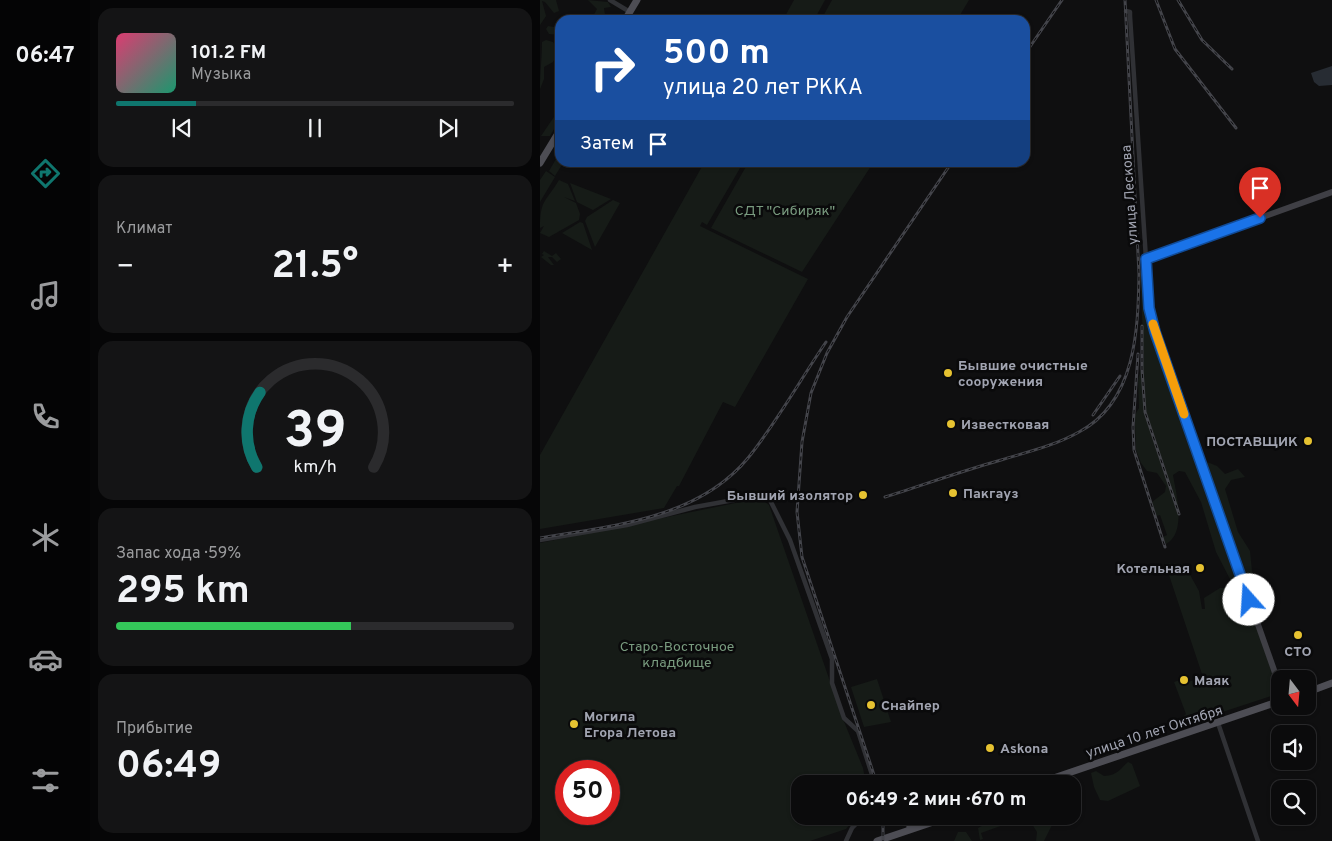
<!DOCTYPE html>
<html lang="ru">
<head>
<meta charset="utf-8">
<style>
  body { margin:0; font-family:Overpass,sans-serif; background:#141415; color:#f1f3f6; height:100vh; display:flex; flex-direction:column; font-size:19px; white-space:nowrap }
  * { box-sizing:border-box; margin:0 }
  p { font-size:16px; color:#9a9b9d }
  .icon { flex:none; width:28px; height:28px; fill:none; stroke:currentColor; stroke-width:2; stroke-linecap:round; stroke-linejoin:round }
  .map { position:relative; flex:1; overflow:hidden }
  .details { display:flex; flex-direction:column; gap:8px; padding:8px; background:#060607; width:450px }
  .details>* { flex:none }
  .guide { position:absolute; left:15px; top:15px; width:475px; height:152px; border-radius:15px; box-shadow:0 1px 4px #0004,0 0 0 1px #2b2b2d; background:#1a4fa0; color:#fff; overflow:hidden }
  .needle { width:32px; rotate:164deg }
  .controls { position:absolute; left:731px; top:670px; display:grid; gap:10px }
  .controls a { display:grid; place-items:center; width:45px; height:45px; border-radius:10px; background:#0b0b0c; box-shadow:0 1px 4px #0004,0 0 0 1px #2b2b2d; font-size:25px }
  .speed { position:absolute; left:15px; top:760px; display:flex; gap:10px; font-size:25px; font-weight:700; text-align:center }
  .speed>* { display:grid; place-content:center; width:65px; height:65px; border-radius:50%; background:#0b0b0c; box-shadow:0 1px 4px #0004,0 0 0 1px #2b2b2d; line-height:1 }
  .speed .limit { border:8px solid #d22; background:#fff; color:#111 }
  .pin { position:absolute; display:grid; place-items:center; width:42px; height:42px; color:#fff; margin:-51px -21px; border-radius:50% 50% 50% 0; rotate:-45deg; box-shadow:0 0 5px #0007 }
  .pin .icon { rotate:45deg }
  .me { position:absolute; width:55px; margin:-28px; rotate:341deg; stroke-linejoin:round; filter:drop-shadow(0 0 4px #0008) }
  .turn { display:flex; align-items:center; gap:18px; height:105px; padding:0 25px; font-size:22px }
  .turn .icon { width:65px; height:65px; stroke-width:2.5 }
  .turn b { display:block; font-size:35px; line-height:42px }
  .then { display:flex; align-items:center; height:48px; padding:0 25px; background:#0003; gap:10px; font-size:19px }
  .big { font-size:38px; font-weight:700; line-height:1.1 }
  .details .card { flex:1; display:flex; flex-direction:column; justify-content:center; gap:8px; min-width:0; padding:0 18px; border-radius:15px; background:#141415 }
  .details .dial { align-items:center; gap:0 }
  .dial svg { height:130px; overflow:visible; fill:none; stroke:#2b2b2d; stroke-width:7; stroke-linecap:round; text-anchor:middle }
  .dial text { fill:#f1f3f6; stroke:none }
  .song { display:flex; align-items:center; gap:15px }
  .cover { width:60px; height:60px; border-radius:8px; background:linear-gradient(135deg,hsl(340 70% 55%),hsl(160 70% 35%)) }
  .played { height:5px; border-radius:2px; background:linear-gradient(90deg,#0f766e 20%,#2b2b2d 20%) }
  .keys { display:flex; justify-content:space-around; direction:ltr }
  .heat { display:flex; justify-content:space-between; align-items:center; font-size:28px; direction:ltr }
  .charge { height:8px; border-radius:4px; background:linear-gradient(90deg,#34c759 59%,#2b2b2d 0) }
  .trip { position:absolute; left:251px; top:775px; width:290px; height:50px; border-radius:15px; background:#0b0b0c; box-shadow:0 1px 4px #0004,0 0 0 1px #2b2b2d; font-weight:700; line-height:50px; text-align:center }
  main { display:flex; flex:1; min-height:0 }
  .tab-bar { display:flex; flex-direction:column; width:90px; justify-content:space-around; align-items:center; background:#040405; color:#9a9b9d }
  .tab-bar .icon { width:35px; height:35px }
  .tab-bar .selected { color:#0f766e }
  .tab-bar b { font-size:22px; color:#f1f3f6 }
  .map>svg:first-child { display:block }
  .green { fill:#161b17; fill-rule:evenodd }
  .water { fill:#272c33 }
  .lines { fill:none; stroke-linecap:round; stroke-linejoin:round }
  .minor { stroke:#303135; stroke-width:4.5 }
  .secondary { stroke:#3f3f45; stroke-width:6 }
  .primary { stroke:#4d4d54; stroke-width:7 }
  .rail-casing { stroke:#43444a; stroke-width:3 }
  .rail { stroke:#0a0a0b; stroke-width:1; stroke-dasharray:4; stroke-linecap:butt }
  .route-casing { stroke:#114b97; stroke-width:12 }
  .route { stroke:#1a73e8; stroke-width:9 }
  .slow { stroke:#f59e0b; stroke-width:9 }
  .poi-dot { fill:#e6c231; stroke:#0a0a0b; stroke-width:2 }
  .labels { text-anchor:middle; stroke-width:5; stroke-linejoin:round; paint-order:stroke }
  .street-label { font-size:14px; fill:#a1a4b1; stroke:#0a0a0b }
  .park-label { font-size:14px; fill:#799b7f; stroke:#0a0a0b }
  .poi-label { font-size:14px; font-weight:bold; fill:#a1a4b1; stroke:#0a0a0b; text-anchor:start }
</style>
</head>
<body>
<main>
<nav class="tab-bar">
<b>06:47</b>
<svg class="icon selected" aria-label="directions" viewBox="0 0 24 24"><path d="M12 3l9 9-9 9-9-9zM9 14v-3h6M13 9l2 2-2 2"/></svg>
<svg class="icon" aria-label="music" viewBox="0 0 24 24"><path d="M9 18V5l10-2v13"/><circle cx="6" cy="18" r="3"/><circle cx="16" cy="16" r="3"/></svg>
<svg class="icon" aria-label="phone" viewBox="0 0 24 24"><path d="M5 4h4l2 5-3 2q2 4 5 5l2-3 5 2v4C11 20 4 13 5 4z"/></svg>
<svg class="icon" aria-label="climate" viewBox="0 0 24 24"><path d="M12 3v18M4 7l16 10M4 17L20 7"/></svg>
<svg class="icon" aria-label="car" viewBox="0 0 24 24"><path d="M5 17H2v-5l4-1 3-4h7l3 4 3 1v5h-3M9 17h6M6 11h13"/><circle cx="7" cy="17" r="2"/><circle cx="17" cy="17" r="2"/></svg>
<svg class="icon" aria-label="filters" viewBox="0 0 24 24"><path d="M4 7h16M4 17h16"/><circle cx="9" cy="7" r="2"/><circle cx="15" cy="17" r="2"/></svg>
</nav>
<section class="details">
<div class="card">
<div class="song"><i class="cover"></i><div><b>101.2 FM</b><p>Музыка</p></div></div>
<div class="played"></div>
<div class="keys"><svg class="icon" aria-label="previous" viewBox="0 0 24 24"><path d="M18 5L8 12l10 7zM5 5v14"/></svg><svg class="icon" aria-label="pause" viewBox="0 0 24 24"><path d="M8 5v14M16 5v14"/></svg><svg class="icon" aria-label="next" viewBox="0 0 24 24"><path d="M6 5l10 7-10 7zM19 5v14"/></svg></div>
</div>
<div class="card"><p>Климат</p>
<div class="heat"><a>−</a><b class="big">21.5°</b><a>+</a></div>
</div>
<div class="card dial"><svg viewBox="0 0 100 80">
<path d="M14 69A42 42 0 1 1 86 69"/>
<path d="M14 69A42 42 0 0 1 16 23" stroke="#0f766e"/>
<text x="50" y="56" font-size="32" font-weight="700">39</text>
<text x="50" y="72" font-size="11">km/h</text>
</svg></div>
<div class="card"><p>Запас хода · 59%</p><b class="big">295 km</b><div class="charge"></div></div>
<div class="card"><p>Прибытие</p><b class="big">06:49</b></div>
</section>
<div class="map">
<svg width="792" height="841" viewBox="0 0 792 841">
  <rect width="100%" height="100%" fill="#0f0f10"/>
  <g class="green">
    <polygon points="0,0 16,0 19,11 14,13 5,2 2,1 6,16 0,25"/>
    <polygon points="48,0 68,2 71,7 64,8 65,15 62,20 51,20 57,9"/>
    <polygon points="254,0 285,0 274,20 243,20"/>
    <polygon points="292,0 429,0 417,20 281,20"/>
    <polygon points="8,26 20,28 20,35 9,34 6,29"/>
    <path d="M6 40 13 42 19 50 13 62 4 67V79L0 89C0 72 2 58 2 42Z"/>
    <polygon points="20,108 20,119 10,136 1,136"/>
    <polygon points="20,152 20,162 23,163 15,176 9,171"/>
    <polygon points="164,163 203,163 167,225 162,222 160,226 268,279 195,407 183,402 139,486 137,486 124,508 0,529 0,455"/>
    <polygon points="208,163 208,162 333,163 262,272 171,228"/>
    <polygon points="6,171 15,177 0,202 0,180"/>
    <path d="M19 180 28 184 35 201 24 197 36 203 40 214 39 220 9 237 0 233 4 226 0 228C0 199 6 202 19 180Z"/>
    <polygon points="30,183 71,199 53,210 37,202"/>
    <polygon points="73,200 80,203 55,247 45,221 47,217"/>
    <polygon points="40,222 43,223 52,250 22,233"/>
    <polygon points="4,251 12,256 16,253 21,259 17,262 12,257 8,257 14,265 11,265 1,257 4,255 2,254"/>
    <path d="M602 269 604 272 609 313 736 684 734 695 652 722H646L643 717 646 714 634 682 643 679 645 683 663 677 625 563 644 564 659 591 662 609H665L664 598 680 588H686L691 585V581L676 552 661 502 645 472 639 471 633 475C636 493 647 533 626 544L623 537 627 535 620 515 616 516 612 502 625 492 626 486 617 473 607 471 601 463 596 450 595 426V415L599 408 598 380 604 360 600 271Z"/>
    <path d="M667 462 677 466 685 474 698 469 705 477 691 480 685 489 698 532 710 551 712 571 723 597V606L721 607C715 600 709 588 711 579L703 571 692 535 670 480Z"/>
    <path d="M220 498 229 505 303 719 323 768 326 784H260V816H317L306 829 270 841H0V543ZM26 771H69V814H26Z"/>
    <polygon points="337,679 351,722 324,727 311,687"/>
    <path d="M588 762 592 764 600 786 568 801 560 800 554 787 551 773 556 771 564 776C578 775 580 769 588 762Z"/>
    <polygon points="460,816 467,816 469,823 441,833 443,839 440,840 438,828"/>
    <polygon points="469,816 513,816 512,825 504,841 496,841 497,832 488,818 472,819"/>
    <polygon points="418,832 426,832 432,841 414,841"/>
  </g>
  <polygon class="water" points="792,66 792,85 779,86 774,82 771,73"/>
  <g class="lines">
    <g class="minor">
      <polyline points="70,0 90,12"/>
      <polyline points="586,11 590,12 590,16 606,259"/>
      <polyline points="0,540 87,525 155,507 221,495 228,496 250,540 292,659 292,683 304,718 318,731 335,784"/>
      <polyline points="678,723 718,841"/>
      <polyline points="306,841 312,828 324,816"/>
    </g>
    <polyline class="secondary" points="740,687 615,332 609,308 606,259 792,192"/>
    <g class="primary">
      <polyline points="85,20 97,0"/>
      <polyline points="0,163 20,130"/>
      <polyline points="768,692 792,683"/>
      <polyline points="496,784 740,701"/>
      <polyline points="370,827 389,816"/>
      <polyline points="337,841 411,816"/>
    </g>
    <defs>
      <g id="rail">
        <polyline points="616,0 635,49 696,128"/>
        <polyline points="638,0 662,40 692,69"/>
        <polyline points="485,54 522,0"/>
        <polyline points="602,326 602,369 605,412 639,514"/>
        <polyline points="598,354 593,427 594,450 625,547"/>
        <polyline points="553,415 580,376"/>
        <path d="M345 497C383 485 422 471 461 460 487 452 514 446 539 432 596 402 598 330 599 274L585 0"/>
        <path d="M0 538C71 526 158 519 208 458 237 422 260 380 286 342"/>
        <polyline points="337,784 262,557 257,512 262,442 271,393 287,353 307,317 412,162"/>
        <polyline points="343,816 343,841"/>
      </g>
    </defs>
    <use href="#rail" class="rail-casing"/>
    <use href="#rail" class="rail"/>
  </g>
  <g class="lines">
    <defs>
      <polyline id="route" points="709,600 615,332 609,308 606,259 720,218"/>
    </defs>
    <use href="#route" class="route-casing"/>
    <use href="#route" class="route"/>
    <polyline class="slow" points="613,324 644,414"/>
  </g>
  <g class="poi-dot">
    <circle cx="408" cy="373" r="5"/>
    <circle cx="411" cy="424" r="5"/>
    <circle cx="768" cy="441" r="5"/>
    <circle cx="413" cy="493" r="5"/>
    <circle cx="323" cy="495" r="5"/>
    <circle cx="660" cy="568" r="5"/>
    <circle cx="758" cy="635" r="5"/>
    <circle cx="644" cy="680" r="5"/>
    <circle cx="331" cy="705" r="5"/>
    <circle cx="34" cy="724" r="5"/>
    <circle cx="450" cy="748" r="5"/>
  </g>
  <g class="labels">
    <g class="street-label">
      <text transform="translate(589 195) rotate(-94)" y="5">улица Лескова</text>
      <text transform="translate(614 731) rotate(-18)" y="5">улица 10 лет Октября</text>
    </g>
    <g class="park-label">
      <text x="245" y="215">СДТ "Сибиряк"</text>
      <text x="137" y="651">Старо-Восточное<tspan x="137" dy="16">кладбище</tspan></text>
    </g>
    <g class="poi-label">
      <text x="418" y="370">Бывшие очистные<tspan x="418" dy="16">сооружения</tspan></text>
      <text x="421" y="429">Известковая</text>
      <text x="758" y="446" text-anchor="end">ПОСТАВЩИК</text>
      <text x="423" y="498">Пакгауз</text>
      <text x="313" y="500" text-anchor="end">Бывший изолятор</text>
      <text x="650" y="573" text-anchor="end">Котельная</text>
      <text x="758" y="656" text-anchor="middle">СТО</text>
      <text x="654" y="685">Маяк</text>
      <text x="341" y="710">Снайпер</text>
      <text x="44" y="721">Могила<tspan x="44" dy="16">Егора Летова</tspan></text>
      <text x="460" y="753">Askona</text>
    </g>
  </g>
</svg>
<div class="controls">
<a><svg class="needle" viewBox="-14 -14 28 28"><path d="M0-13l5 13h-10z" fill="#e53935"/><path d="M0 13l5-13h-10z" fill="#9a9b9d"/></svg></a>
<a><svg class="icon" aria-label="sound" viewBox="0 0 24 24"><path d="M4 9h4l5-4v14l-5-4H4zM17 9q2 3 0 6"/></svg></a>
<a><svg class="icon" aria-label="search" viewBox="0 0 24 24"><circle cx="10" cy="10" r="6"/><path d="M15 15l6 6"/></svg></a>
</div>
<div class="speed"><div class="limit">50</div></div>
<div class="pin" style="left:720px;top:218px;background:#d93025"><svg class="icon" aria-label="arrive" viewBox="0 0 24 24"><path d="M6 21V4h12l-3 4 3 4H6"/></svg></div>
<svg class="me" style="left:709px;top:600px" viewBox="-20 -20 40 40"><circle r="19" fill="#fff"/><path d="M0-13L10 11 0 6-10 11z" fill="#1a73e8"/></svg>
<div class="trip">06:49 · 2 мин · 670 m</div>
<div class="guide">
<div class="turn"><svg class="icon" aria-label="right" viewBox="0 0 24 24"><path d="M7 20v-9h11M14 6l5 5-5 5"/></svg><div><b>500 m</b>улица 20 лет РККА</div></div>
<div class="then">Затем<svg class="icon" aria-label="arrive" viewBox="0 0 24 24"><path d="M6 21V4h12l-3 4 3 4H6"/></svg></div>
</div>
</div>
</main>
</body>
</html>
